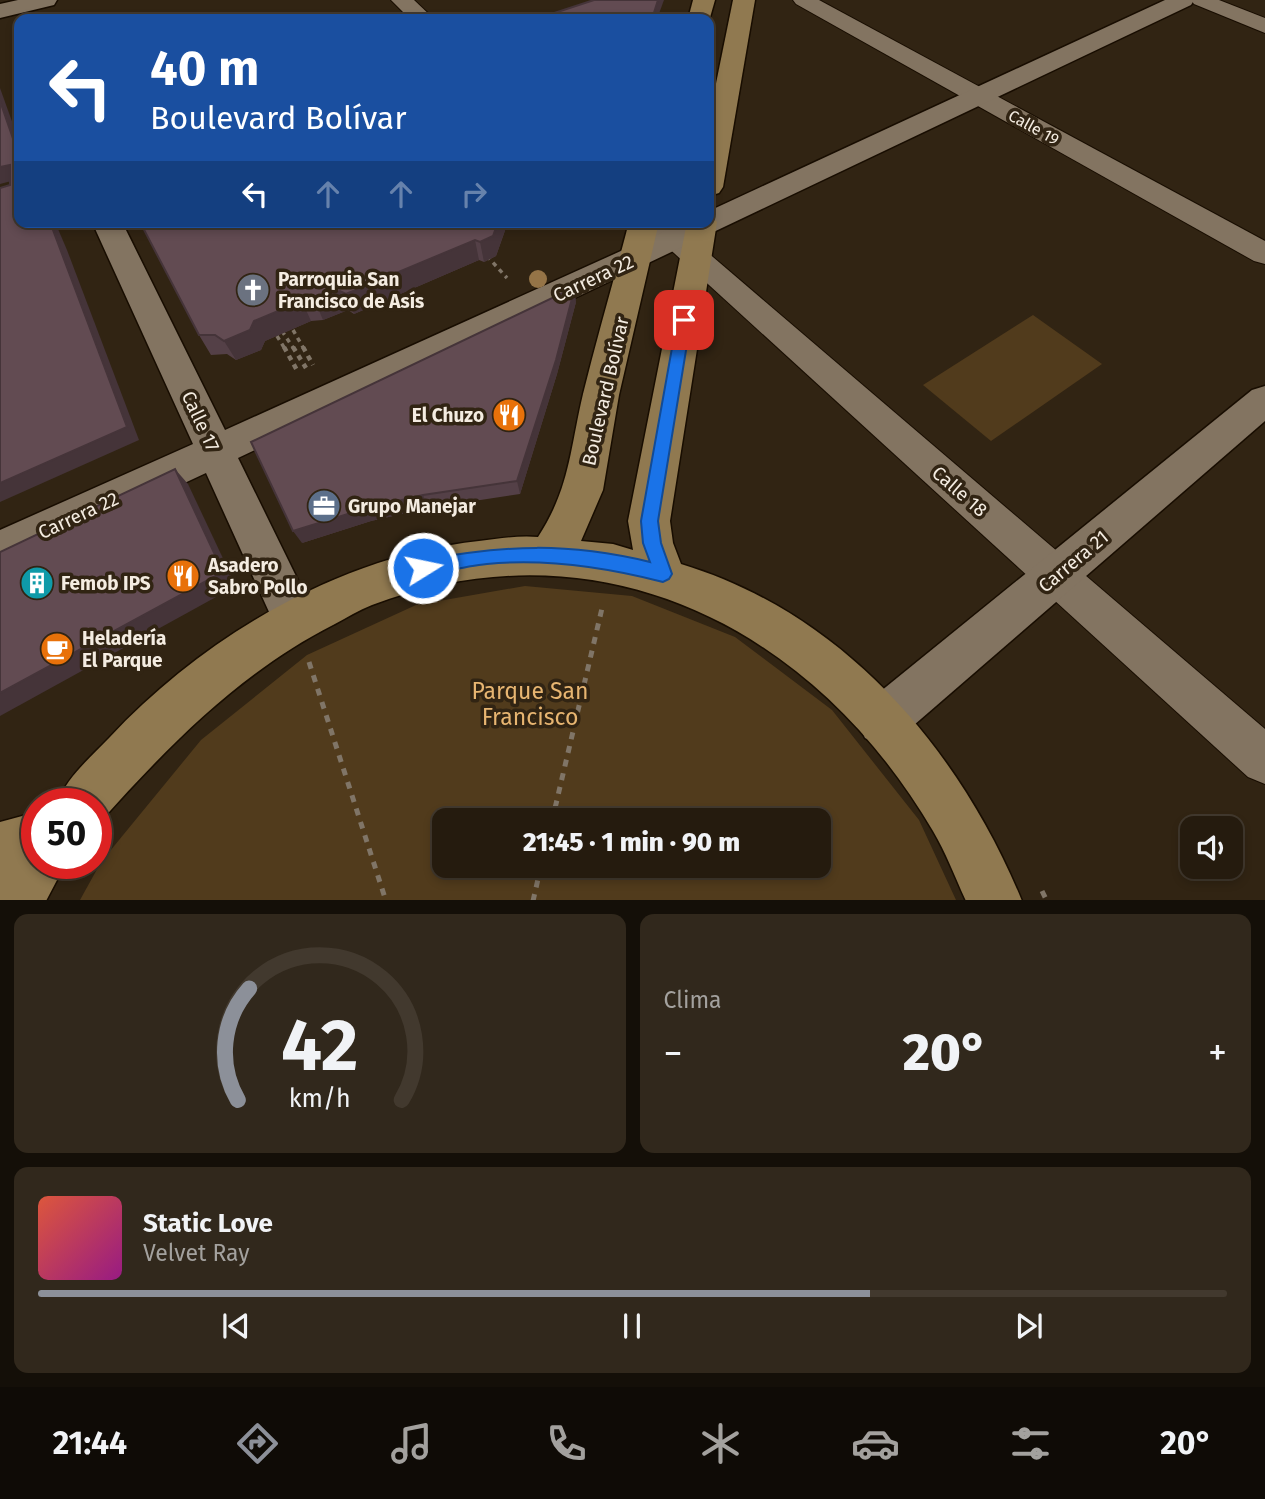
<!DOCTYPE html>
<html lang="es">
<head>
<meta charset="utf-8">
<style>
  body { margin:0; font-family:"Fira Sans",sans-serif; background:#31281c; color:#f1f3f6; height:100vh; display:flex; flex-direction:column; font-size:26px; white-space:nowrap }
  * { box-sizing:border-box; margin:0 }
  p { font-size:23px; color:#a3a19e }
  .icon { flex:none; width:38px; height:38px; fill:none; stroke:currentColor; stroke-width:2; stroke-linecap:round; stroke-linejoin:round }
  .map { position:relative; height:900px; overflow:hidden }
  .details { display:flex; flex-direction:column; gap:14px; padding:14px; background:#140f08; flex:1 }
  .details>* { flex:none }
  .hud { position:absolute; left:14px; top:14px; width:700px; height:214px; border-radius:14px; box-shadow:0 4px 10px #0003,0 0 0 2px #42392e; background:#1a4fa0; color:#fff; overflow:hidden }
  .controls { position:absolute; left:1180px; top:816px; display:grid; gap:14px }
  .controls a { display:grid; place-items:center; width:63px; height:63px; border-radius:14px; background:#251b0e; box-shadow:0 4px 10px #0003,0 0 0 2px #42392e; font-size:35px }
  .speed { position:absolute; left:21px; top:788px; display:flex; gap:14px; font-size:35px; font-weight:700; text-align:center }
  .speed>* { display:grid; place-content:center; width:91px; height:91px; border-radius:50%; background:#251b0e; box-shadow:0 4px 10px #0003,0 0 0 2px #42392e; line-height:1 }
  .speed .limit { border:10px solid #d22; background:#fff; color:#111 }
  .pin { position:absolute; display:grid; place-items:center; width:60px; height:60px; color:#fff; margin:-30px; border-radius:14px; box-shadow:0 4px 10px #0006 }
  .me { position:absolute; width:77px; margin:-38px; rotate:80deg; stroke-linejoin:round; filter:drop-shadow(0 0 5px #0008) }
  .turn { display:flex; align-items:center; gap:24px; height:147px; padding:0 21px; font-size:32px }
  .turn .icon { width:91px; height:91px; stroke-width:2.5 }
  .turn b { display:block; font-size:49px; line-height:60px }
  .lanes { display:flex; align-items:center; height:66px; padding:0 21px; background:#0003; justify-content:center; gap:35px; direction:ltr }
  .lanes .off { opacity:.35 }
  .big { font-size:52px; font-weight:800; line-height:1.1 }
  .details .tile { flex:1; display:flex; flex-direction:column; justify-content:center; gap:10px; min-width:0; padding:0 24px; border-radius:14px; background:#31281c }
  .details .dial { align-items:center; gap:0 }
  .dial svg { height:182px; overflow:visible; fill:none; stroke:#42392e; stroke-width:7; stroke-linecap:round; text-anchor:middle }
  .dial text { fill:#f1f3f6; stroke:none }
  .song { display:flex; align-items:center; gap:21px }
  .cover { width:84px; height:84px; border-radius:10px; background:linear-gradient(135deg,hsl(10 70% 55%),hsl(310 70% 35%)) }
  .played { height:7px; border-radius:4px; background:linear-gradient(90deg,#8c9099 70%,#42392e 70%) }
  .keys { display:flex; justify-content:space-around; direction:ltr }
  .heat { display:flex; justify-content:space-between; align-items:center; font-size:38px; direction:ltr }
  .details .tiles { flex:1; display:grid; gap:14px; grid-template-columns:1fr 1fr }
  .tile:last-child { grid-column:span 2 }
  .trip { position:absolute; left:432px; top:808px; width:399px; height:70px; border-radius:14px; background:#251b0e; box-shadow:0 4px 10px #0003,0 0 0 2px #42392e; font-weight:800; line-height:70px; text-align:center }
  .dock { display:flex; height:112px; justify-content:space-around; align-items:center; background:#0f0b06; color:#a3a19e }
  .dock .icon { width:49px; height:49px }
  .dock .current { color:#8c9099 }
  .dock b { font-size:32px; color:#f1f3f6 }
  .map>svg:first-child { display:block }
  .green { fill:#513b1c; fill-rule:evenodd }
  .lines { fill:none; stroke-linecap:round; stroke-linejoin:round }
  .minor-casing { stroke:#180d01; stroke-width:2 }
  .tertiary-casing { stroke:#180d01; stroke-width:3 }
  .secondary-casing { stroke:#180d01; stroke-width:3 }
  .path-far2 { stroke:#807567; stroke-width:3.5; stroke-dasharray:4.5 4.5; stroke-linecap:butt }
  .path-far1 { stroke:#807567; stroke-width:4.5; stroke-dasharray:5 5; stroke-linecap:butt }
  .path { stroke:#807567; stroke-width:5; stroke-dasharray:7 7; stroke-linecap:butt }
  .minor { fill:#837461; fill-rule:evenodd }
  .tertiary { fill:#837461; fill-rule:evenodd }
  .secondary { fill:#907950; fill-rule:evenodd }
  .tree { fill:#957447 }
  .wall { fill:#544047 }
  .shaded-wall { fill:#453439 }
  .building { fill:#624b52; stroke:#453439; stroke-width:2 }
  .route { fill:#1a73e8; stroke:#114b97; stroke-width:2 }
  .labels { text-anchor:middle; stroke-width:7; stroke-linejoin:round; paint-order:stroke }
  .far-street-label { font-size:16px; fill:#f4ece1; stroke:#312413 }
  .street-label { font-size:19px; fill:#f4ece1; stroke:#312413 }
  .poi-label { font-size:19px; font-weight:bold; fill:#f4ece1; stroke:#312413; text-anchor:start }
  .near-park-label { font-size:23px; fill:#e7b571; stroke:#312413 }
</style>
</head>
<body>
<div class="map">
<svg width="1265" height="901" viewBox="0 0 1265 901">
  <rect width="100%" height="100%" fill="#312413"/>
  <g class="green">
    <polygon points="1033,315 1102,364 991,441 923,385"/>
    <path d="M525 586 632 596 735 637 832 710 919 820 956 900H80L101 862 201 740 307 655 416 605ZM444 821H819V866H444Z"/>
  </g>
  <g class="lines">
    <defs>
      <g id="minor">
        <polygon points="391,0 414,0 434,19 410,19"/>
        <polygon points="793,0 819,0 1265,241 1265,264 1254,261 796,4"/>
        <polygon points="1191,0 1219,0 1265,18 1265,33 1194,4"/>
        <polygon points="640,222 672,222 1265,729 1265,784 1248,777"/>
      </g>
      <g id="tertiary">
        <polygon points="18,0 57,0 54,5 0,18 0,4"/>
        <polygon points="1165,0 1194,0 1191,5 238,458 317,619 311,634 295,640 279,634 206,473 0,569 0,530 193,444 92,222 122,222 225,430 685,222 709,222 709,211"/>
        <polygon points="1265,386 1265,421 899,738 882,745 865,738 858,721 865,704 1252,390"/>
      </g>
      <g id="secondary">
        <polygon points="693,0 715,0 709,21 688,19"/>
        <polygon points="733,0 755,0 723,187 719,193 709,196 709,118"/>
        <path d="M709 214 717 222 670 521 673 543 681 564C843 613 959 748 1022 901H966C955 877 946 853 933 831 814 628 601 519 372 605 359 610 346 618 333 625 241 672 170 744 101 821L96 823V803H57C67 777 90 758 110 737 205 636 340 556 479 541 499 539 518 535 538 537 570 488 570 449 583 394 597 337 614 280 629 222H659L619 395 603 490 581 541 613 544 633 550 628 521 687 222H709Z"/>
        <polygon points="37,812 37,863 66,863 46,901 0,901 0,822"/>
      </g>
    </defs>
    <use href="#minor" class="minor-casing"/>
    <use href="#tertiary" class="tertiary-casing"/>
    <use href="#secondary" class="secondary-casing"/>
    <g class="path-far2">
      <polyline points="487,256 507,278"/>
      <polyline points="293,330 304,349"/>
      <polyline points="282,331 294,349"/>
      <polyline points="277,336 285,349"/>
    </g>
    <g class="path-far1">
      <polyline points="284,347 298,372"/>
      <polyline points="293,347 306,368"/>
      <polyline points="303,347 313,365"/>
    </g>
    <g class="path">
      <polyline points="309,662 386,901"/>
      <polyline points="552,821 603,604"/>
      <polyline points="1042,891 1047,901"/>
      <polyline points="533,901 541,866"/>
    </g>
    <use href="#minor" class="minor"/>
    <use href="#tertiary" class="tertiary"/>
    <use href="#secondary" class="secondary"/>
  </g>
  <circle class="tree" cx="538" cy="279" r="9"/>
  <g class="wall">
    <polygon points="140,222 508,222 496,256 484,262 479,260 354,314 348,310 323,320 311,321 265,341 261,350 236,360 227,354 211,355 199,335"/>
    <polygon points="550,222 573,222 556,229"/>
    <polygon points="576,302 557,374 520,494 428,508 371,521 302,543"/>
  </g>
  <g class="shaded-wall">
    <polygon points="658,0 664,0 657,19 652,19"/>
    <polygon points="0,88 19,141 19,156 0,101"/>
    <polygon points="10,165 19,179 0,184 0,167"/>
    <polygon points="50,222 55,222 67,250 139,440 0,502 0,483"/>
    <polygon points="498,222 508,222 496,256 484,262 480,242"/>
    <polygon points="555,222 573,222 556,229"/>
    <polygon points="475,240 479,260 354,314 346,294"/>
    <polygon points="575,287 576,302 557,374 520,494 517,481"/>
    <polygon points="340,291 348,310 323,320 315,301"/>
    <polygon points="302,301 311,321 265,341 261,350 236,360 224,341 254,321"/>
    <polygon points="175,469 188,484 236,586 0,716 0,693"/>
    <polygon points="423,495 428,508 371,521 302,543 293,531 364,509"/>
  </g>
  <g class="building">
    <polygon points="594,0 658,0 652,19 536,19"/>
    <polygon points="0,101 19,156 19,222 50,222 127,427 0,483 0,188 10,185 10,165 0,167"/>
    <polygon points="140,222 498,222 493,236 480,242 475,240 346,294 340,291 315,301 302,301 254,321 250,330 224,341 215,335 199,335"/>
    <polygon points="575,287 556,360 517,481 423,495 364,509 293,531 251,442"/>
    <polygon points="175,469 223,572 0,693 0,552"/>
  </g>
  <path class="route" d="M684 315 691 320 658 521 661 543 672 574 669 579 663 582C605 567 547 558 487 564 466 566 444 572 423 576L417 574 414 568 417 562 423 560C507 545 566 542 650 562L643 543 641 521 677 320Z"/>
  <defs>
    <symbol id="church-disc" viewBox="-11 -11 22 22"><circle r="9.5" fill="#6b7280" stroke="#312413"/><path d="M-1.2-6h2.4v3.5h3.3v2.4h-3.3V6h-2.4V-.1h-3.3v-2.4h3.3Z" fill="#fff"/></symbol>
    <symbol id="restaurant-disc" viewBox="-11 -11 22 22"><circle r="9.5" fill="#e8710a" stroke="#312413"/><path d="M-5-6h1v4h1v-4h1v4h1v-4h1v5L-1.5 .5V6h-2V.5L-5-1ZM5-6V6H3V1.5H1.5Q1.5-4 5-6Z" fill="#fff"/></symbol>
    <symbol id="office-disc" viewBox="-11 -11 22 22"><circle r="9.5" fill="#5c6f8a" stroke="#312413"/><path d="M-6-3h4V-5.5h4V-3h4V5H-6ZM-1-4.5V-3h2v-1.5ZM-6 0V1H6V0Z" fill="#fff"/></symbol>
    <symbol id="building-disc" viewBox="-11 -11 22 22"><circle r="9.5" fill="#0f9aa8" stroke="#312413"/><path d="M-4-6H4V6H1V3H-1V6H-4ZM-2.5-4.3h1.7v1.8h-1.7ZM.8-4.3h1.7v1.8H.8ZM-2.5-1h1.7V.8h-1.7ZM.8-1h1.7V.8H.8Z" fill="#fff"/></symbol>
    <symbol id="cafe-disc" viewBox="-11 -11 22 22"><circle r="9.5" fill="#e8710a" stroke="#312413"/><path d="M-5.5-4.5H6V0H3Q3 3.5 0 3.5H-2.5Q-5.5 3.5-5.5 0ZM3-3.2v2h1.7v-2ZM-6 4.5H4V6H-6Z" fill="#fff"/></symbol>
  </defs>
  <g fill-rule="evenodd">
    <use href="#church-disc" x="234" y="271" width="38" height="38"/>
    <use href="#restaurant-disc" x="490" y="396" width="38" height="38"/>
    <use href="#office-disc" x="305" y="487" width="38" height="38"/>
    <use href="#restaurant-disc" x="164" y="557" width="38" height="38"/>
    <use href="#building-disc" x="18" y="564" width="38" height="38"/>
    <use href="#cafe-disc" x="38" y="630" width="38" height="38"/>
  </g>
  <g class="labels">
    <g class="far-street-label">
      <text transform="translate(1034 127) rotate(29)" y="6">Calle 19</text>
    </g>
    <g class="street-label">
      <text transform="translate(593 278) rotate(-25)" y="7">Carrera 22</text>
      <text transform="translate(605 391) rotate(-77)" y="7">Boulevard Bolívar</text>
      <text transform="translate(201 421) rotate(65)" y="7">Calle 17</text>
      <text transform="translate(960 491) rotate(41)" y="7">Calle 18</text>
      <text transform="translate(78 515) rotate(-25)" y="7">Carrera 22</text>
      <text transform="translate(1073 561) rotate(-40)" y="7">Carrera 21</text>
    </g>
    <g class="poi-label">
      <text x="278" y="286">Parroquia San<tspan x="278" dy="22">Francisco de Asís</tspan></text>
      <text x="484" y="422" text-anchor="end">El Chuzo</text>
      <text x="348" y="513">Grupo Manejar</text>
      <text x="208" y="572">Asadero<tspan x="208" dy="22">Sabro Pollo</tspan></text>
      <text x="61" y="590">Femob IPS</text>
      <text x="82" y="645">Heladería<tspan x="82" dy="22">El Parque</tspan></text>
    </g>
    <g class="near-park-label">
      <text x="530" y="699">Parque San<tspan x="530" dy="26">Francisco</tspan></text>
    </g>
  </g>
</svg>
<div class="controls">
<a><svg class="icon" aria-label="sound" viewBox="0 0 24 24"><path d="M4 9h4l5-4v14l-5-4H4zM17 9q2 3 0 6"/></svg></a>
</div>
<div class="speed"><div class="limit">50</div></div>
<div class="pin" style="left:684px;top:320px;background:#d93025"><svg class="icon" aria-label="arrive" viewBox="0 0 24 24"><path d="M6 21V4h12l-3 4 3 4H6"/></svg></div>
<svg class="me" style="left:423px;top:568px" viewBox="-20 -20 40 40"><circle r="17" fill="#1a73e8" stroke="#fff" stroke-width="3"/><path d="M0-11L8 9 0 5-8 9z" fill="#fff"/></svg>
<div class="trip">21:45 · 1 min · 90 m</div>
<div class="hud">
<div class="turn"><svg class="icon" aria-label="left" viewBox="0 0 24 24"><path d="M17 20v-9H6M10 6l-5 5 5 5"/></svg><div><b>40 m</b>Boulevard Bolívar</div></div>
<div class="lanes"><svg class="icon" aria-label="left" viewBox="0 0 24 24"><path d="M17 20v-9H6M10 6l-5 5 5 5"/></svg><svg class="icon off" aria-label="ahead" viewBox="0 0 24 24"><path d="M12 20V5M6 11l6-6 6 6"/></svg><svg class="icon off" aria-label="ahead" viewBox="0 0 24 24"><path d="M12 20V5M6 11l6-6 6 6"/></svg><svg class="icon off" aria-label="right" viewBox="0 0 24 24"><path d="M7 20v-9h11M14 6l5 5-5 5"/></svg></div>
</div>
</div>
<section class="details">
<div class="tiles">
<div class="tile dial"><svg viewBox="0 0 100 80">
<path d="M14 69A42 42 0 1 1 86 69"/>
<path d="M14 69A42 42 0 0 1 19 20" stroke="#8c9099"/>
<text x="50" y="56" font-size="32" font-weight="700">42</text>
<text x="50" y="72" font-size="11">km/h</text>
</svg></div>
<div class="tile"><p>Clima</p>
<div class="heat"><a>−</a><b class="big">20°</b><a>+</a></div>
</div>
<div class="tile">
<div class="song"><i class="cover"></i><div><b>Static Love</b><p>Velvet Ray</p></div></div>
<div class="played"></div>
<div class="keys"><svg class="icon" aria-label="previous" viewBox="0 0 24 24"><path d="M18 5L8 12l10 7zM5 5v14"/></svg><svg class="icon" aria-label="pause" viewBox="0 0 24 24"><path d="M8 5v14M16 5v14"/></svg><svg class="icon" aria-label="next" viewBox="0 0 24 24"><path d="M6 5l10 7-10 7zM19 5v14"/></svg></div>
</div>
</div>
</section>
<nav class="dock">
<b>21:44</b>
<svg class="icon current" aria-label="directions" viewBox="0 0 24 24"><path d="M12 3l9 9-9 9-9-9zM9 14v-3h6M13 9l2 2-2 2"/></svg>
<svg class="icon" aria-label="music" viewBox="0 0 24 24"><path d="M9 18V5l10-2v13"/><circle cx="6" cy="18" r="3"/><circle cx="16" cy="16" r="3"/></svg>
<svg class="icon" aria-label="phone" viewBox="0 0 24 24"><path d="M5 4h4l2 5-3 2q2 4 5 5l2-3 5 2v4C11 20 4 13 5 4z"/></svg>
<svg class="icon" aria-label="climate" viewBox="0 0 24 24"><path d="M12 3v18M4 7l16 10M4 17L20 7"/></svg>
<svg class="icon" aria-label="car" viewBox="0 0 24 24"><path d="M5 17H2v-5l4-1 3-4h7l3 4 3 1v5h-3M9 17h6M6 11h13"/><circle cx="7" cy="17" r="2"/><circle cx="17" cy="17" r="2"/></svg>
<svg class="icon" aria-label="filters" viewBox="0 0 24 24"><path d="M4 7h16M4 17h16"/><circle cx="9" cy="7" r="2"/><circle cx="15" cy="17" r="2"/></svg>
<b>20°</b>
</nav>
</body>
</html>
